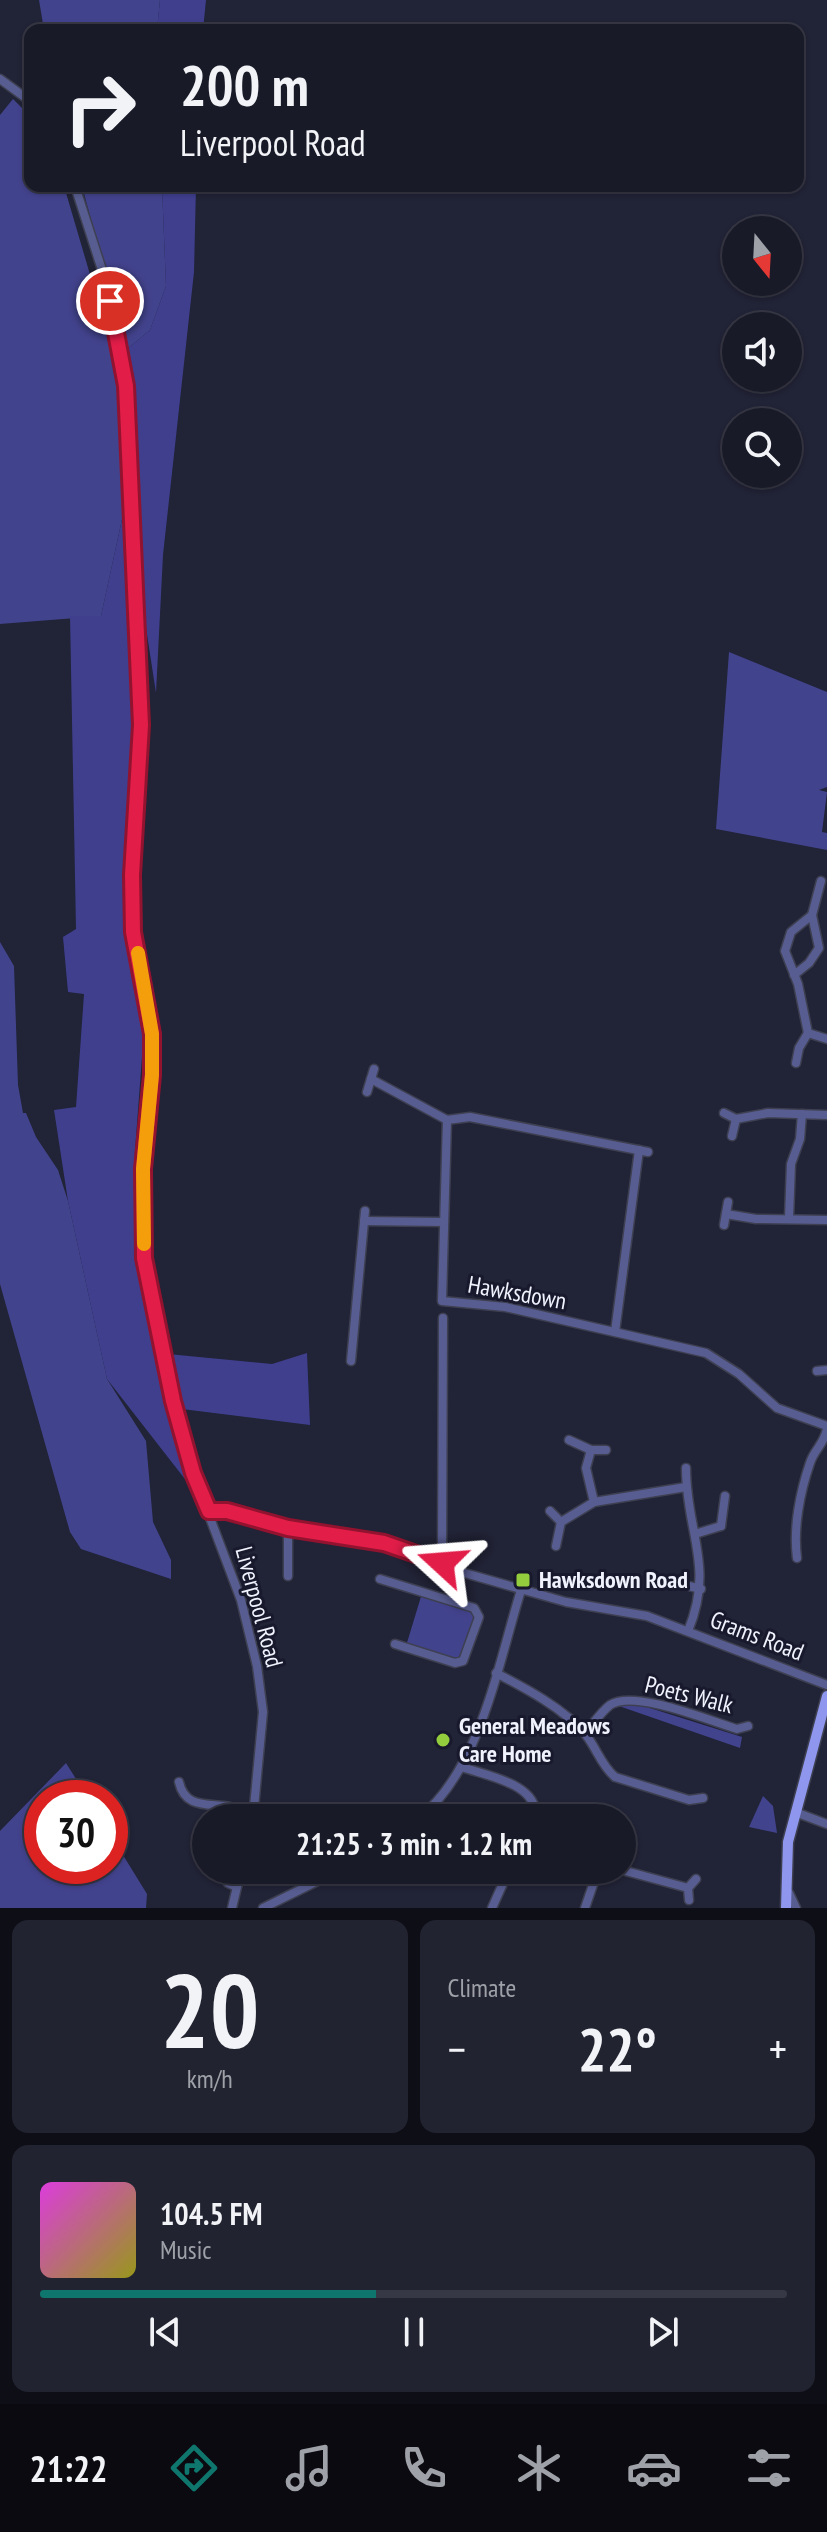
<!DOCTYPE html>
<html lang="en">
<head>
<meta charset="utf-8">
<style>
  body { margin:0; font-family:"PT Sans Narrow",sans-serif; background:#222330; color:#f1f3f6; height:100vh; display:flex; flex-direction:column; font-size:30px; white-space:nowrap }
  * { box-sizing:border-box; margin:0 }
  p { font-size:26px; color:#9fa1a8 }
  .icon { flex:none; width:44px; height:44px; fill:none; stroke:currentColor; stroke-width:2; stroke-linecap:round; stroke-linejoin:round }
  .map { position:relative; height:1908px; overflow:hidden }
  .details { display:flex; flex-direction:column; gap:12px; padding:12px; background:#0e0e16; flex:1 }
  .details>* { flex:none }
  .guide { position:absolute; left:24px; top:24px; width:780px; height:168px; border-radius:16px; box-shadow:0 2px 6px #0004,0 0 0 2px #373845; background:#191a28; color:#f1f3f6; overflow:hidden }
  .needle { width:52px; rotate:162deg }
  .fabs { position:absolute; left:722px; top:216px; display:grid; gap:16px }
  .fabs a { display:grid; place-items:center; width:80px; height:80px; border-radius:50%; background:#191a28; box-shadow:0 2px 6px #0004,0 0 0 2px #373845; font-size:40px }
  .speed { position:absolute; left:24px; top:1780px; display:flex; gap:16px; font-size:40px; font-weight:700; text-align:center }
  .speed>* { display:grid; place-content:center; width:104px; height:104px; border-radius:50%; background:#191a28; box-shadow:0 2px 6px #0004,0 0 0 2px #373845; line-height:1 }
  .speed .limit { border:12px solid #d22; background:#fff; color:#111 }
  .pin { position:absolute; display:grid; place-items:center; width:68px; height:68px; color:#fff; margin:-34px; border:4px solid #fff; border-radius:50%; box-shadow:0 2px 8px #0007 }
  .me { position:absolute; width:88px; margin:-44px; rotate:289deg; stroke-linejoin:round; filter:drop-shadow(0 0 6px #0008) }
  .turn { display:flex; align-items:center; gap:28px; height:168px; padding:0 24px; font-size:36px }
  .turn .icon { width:104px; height:104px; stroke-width:2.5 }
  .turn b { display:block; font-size:56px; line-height:68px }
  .big { font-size:60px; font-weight:800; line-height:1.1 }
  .details .card { flex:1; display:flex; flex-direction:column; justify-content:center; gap:12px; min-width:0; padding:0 28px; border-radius:16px; background:#222330 }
  .details .dial { align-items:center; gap:0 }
  .dial b { font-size:104px; line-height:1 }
  .song { display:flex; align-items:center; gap:24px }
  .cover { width:96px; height:96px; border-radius:12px; background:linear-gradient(135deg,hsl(300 70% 55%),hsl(60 70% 35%)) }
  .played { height:8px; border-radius:4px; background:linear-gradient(90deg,#0f766e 45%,#373845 45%) }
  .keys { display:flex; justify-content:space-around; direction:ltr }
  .heat { display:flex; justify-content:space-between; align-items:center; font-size:44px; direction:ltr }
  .details .tiles { flex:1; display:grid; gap:12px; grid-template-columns:1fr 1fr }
  .card:last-child { grid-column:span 2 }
  .trip { position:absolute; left:192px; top:1804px; width:444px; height:80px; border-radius:40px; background:#191a28; box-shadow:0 2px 6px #0004,0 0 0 2px #373845; font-weight:800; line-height:80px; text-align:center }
  .tabs { display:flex; height:128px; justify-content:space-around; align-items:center; background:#0a0a10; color:#9fa1a8 }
  .tabs .icon { width:56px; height:56px }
  .tabs .active { color:#0f766e }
  .tabs b { font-size:36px; color:#f1f3f6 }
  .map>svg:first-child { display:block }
  .green { fill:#42438d }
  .forest { fill:#3f3f8e }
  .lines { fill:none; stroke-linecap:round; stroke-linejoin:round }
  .minor-casing { stroke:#3e4052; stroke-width:11 }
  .major-casing { stroke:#3e4052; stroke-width:13 }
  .minor { stroke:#585d91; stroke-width:8 }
  .major { stroke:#8e96ed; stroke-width:10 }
  .route-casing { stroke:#92132f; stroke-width:20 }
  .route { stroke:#e11d48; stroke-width:14 }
  .slow { stroke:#f59e0b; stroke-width:14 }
  .poi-dot { fill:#93cc3d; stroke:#18192c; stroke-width:3 }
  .labels { text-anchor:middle; stroke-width:6; stroke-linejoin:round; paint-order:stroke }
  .street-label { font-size:24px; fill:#f0f2fd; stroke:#18192c }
  .poi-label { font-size:24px; font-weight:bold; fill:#f0f2fd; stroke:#18192c; text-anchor:start }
</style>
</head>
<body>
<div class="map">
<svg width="827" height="1908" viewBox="0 0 827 1908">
  <rect width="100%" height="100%" fill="#212336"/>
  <g class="green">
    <polygon points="39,0 160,0 157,30 44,30"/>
    <polygon points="13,99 30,116 30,186 64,186 116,363 124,510 101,616 0,624 0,115"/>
    <polygon points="82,186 162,186 166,286 150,330 126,350"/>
    <polygon points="729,652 827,692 827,787 819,790 827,792 822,832 827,833 827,850 716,829"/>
    <polygon points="0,942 14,966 18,1085 23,1113 26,1113 36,1137 58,1170 68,1201 107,1379 146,1441 153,1522 171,1560 171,1579 81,1549 70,1532 0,1284"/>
    <polygon points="423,1590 477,1612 467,1657 455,1663 406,1646"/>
    <polygon points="634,1703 742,1737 740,1748 616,1705"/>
    <polygon points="66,1763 88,1798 42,1798 42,1866 110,1866 110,1834 147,1894 146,1908 0,1908 0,1831"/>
    <polygon points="763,1796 773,1806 777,1833 749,1827"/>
  </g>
  <g class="forest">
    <polygon points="160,0 206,0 203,30 157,30"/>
    <polygon points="162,186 196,186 194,272 163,555 156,693 140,589 126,350 150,330 166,286"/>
    <polygon points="124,510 138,726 126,894 144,1030 134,1164 138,1274 188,1483 107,1379 68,1201 54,1110 76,1107 84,994 68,992 63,937 76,929 70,616 101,616"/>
    <polygon points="307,1353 310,1425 182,1409 168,1354 272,1364"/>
  </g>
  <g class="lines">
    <defs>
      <g id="minor">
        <polyline points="0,79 30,101"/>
        <polyline points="75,186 103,273 126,386 141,725 132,875 133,932 152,1034 152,1075 143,1169 144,1258 163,1359 193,1473 241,1600 257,1666 263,1712 253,1818"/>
        <polyline points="812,915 821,881"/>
        <polyline points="794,975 809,963 819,948 812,915 791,932 785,951 798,984 808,1033 827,1039"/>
        <polyline points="796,1063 799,1048 808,1033"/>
        <polyline points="371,1079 447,1120 470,1117 648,1152"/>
        <polyline points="367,1092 374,1069"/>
        <polyline points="724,1113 736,1119 768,1113 827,1115"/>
        <polyline points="447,1120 442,1301 505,1307 706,1353 739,1374 777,1408 827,1426"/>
        <polyline points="732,1136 736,1119"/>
        <polyline points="726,1214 756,1219 827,1220"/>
        <polyline points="789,1218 791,1164 800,1139 802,1114"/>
        <polyline points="364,1221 444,1222"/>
        <polyline points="724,1225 728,1202"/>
        <polyline points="615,1332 639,1150"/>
        <polyline points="351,1361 365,1211"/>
        <polyline points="817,1371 827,1370"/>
        <polyline points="569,1440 591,1450 606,1450"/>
        <polyline points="591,1450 586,1468 594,1502"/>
        <path d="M686 1468C686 1532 715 1566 688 1631"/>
        <polyline points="209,1511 227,1511 288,1528 384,1543 454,1570 566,1602 647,1616 827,1685"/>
        <polyline points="550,1511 561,1522"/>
        <polyline points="721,1526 725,1496"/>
        <polyline points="695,1534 721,1526"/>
        <polyline points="556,1546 561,1522 594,1502 686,1487"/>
        <path d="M797 1558C793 1528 800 1492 810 1463 814 1450 824 1444 827 1429"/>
        <polyline points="442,1563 443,1318"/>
        <polyline points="288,1576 288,1528"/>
        <polyline points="380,1579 474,1608 479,1617 463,1661 455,1663 395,1644"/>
        <polyline points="669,1581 701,1589"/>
        <path d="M496 1673C525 1688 565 1709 586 1735 597 1749 601 1765 615 1777L689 1800 703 1798"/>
        <path d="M585 1733C592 1725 601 1712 610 1705 634 1689 710 1721 737 1729L748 1726"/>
        <path d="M462 1767C487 1776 540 1784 535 1818"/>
        <path d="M179 1782C185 1809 208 1803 230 1807L234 1818"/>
        <polyline points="795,1812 827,1824"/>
        <path d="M419 1818C481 1770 499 1659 522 1587"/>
        <polyline points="231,1870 228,1883 237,1887"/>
        <polyline points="622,1870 688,1888"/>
        <polyline points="789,1893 796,1908"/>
        <polyline points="689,1900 688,1888 696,1879"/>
        <polyline points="232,1908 241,1870"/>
        <polyline points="263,1908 340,1870"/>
        <polyline points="492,1908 509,1870"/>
        <polyline points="585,1908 598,1870"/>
      </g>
      <polyline id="major" points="786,1908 788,1842 827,1696"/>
    </defs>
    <use href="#minor" class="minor-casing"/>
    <use href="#major" class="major-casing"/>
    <use href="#minor" class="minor"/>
    <use href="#major" class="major"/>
  </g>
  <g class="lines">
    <defs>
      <polyline id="route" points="110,301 126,386 141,725 132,875 133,932 152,1034 152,1075 143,1169 144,1258 173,1401 193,1473 209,1511 227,1511 288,1528 384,1543 442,1563"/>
    </defs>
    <use href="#route" class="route-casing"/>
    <use href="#route" class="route"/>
    <polyline class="slow" points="138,953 152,1034 152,1075 143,1169 144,1244"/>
  </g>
  <g class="poi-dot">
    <rect x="515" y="1572" width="16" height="16" rx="4"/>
    <circle cx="443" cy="1740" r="8"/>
  </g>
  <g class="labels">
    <g class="street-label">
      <text transform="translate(517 1293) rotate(10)" y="8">Hawksdown</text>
      <text transform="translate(259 1607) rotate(75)" y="8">Liverpool Road</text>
      <text transform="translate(757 1636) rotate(21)" y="8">Grams Road</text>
      <text transform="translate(689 1695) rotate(14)" y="8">Poets Walk</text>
    </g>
    <g class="poi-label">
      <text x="539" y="1588">Hawksdown Road</text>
      <text x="459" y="1734">General Meadows<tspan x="459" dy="28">Care Home</tspan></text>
    </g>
  </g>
</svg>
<div class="fabs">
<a><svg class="needle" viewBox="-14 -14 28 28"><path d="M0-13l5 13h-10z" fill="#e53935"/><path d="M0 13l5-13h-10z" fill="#9fa1a8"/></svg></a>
<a><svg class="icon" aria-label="sound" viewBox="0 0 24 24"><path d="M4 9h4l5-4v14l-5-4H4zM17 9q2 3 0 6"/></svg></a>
<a><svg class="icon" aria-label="search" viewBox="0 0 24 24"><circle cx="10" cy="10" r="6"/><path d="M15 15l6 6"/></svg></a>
</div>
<div class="speed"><div class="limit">30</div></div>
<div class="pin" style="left:110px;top:301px;background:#d93025"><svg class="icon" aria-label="arrive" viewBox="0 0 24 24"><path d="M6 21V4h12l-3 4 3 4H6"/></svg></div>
<svg class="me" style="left:442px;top:1563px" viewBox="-20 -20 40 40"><path d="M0-17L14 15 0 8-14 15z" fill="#e11d48" stroke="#fff" stroke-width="4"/></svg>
<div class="trip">21:25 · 3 min · 1.2 km</div>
<div class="guide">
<div class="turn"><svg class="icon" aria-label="right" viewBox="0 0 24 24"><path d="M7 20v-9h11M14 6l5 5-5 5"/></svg><div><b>200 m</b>Liverpool Road</div></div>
</div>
</div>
<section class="details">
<div class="tiles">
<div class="card dial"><b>20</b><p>km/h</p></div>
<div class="card"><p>Climate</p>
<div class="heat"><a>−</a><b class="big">22°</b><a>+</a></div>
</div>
<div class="card">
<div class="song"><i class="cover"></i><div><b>104.5 FM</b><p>Music</p></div></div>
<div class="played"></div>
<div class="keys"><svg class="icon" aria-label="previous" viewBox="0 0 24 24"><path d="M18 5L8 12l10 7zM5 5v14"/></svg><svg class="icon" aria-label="pause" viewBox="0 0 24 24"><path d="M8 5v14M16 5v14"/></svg><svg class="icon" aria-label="next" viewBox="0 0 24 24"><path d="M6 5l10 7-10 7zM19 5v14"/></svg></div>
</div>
</div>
</section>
<nav class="tabs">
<b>21:22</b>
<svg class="icon active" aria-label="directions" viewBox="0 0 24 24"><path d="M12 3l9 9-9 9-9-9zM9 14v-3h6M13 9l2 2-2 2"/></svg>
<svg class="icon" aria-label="music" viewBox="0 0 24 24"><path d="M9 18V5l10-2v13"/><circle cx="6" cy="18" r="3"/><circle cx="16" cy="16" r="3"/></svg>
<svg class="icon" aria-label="phone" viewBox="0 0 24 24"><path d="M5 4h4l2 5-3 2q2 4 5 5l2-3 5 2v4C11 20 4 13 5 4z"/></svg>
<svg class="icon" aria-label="climate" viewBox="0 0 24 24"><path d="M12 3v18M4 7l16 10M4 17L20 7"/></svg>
<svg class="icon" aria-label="car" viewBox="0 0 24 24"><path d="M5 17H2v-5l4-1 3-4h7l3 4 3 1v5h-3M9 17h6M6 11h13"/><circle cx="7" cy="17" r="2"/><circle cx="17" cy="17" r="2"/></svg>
<svg class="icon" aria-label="filters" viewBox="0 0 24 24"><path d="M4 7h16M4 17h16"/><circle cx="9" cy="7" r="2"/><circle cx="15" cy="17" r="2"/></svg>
</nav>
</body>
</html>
